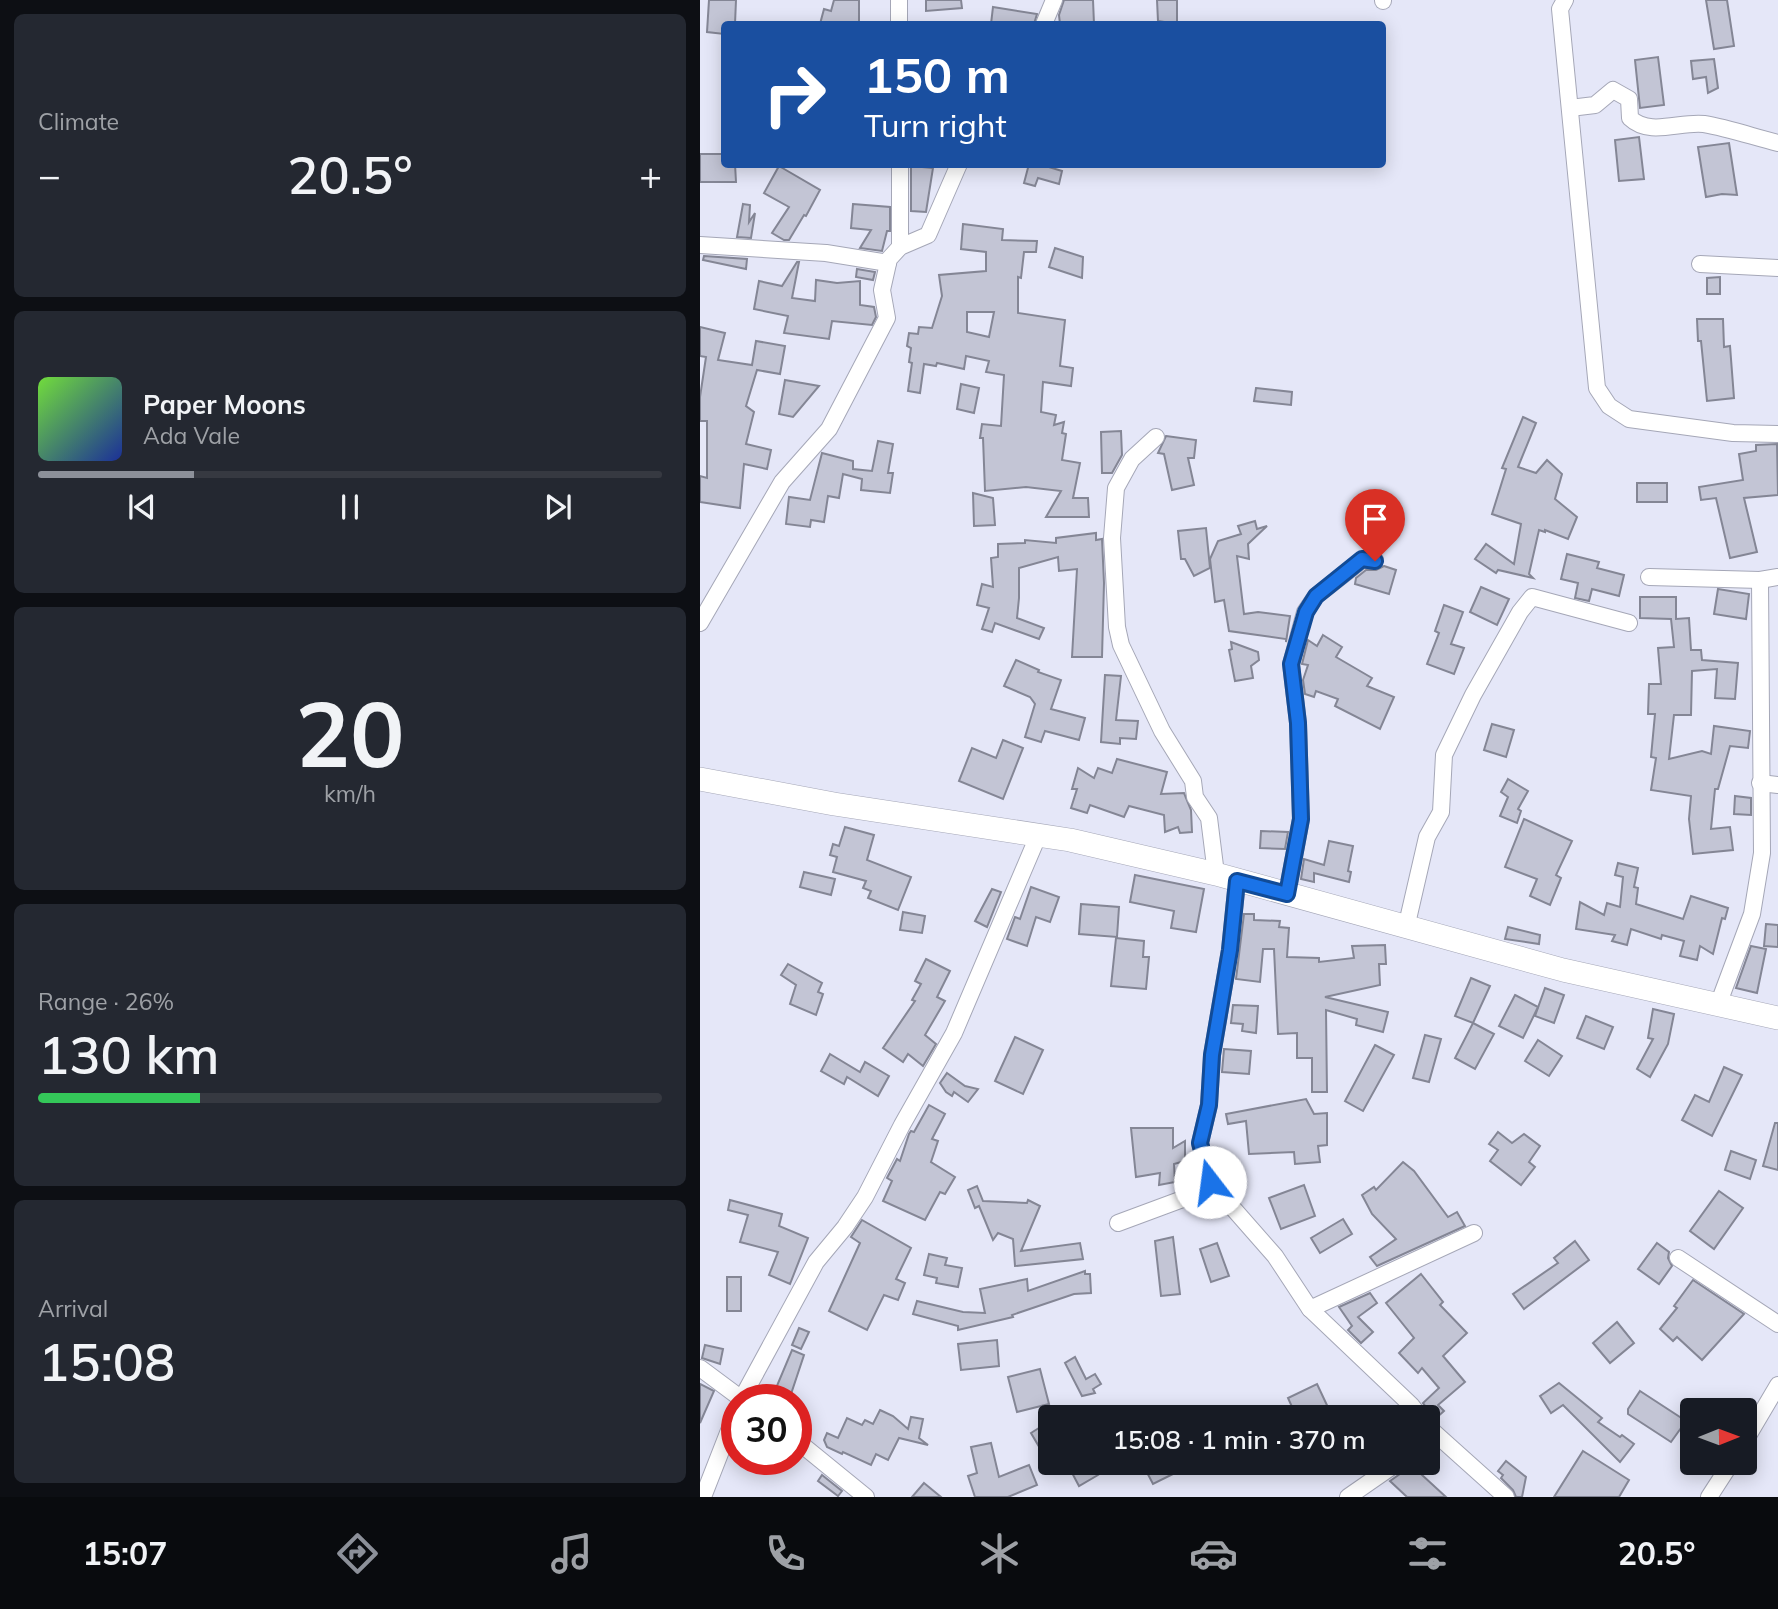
<!DOCTYPE html>
<html lang="en">
<head>
<meta charset="utf-8">
<style>
  body { margin:0; font-family:Mulish,sans-serif; background:#242831; color:#f1f3f6; height:100vh; display:flex; flex-direction:column; font-size:26px; white-space:nowrap }
  * { box-sizing:border-box; margin:0 }
  p { font-size:23px; color:#9ea1a6 }
  .icon { flex:none; width:38px; height:38px; fill:none; stroke:currentColor; stroke-width:2; stroke-linecap:round; stroke-linejoin:round }
  .map { position:relative; flex:1; overflow:hidden }
  .details { display:flex; flex-direction:column; gap:14px; padding:14px; background:#0d0f14; width:700px }
  .details>* { flex:none }
  .guide { position:absolute; left:21px; top:21px; width:665px; height:147px; border-radius:7px; box-shadow:0 4px 18px #0003; background:#1a4fa0; color:#fff; overflow:hidden }
  .needle { width:46px; rotate:89deg }
  .controls { position:absolute; left:980px; top:1398px; display:grid; gap:14px }
  .controls a { display:grid; place-items:center; width:77px; height:77px; border-radius:7px; background:#171b24; box-shadow:0 4px 18px #0003; font-size:35px }
  .speed { position:absolute; left:21px; top:1384px; display:flex; gap:14px; font-size:35px; font-weight:700; text-align:center }
  .speed>* { display:grid; place-content:center; width:91px; height:91px; border-radius:50%; background:#171b24; box-shadow:0 4px 18px #0003; line-height:1 }
  .speed .limit { border:10px solid #d22; background:#fff; color:#111 }
  .pin { position:absolute; display:grid; place-items:center; width:60px; height:60px; color:#fff; margin:-72px -30px; border-radius:50% 50% 50% 0; rotate:-45deg; box-shadow:0 0 7px #0007 }
  .pin .icon { rotate:45deg }
  .me { position:absolute; width:77px; margin:-38px; rotate:345deg; stroke-linejoin:round; filter:drop-shadow(0 0 5px #0008) }
  .turn { display:flex; align-items:center; gap:24px; height:147px; padding:0 28px; font-size:32px }
  .turn .icon { width:91px; height:91px; stroke-width:2.5 }
  .turn b { display:block; font-size:49px; line-height:60px }
  .big { font-size:52px; font-weight:600; line-height:1.1 }
  .details .card { flex:1; display:flex; flex-direction:column; justify-content:center; gap:10px; min-width:0; padding:0 24px; border-radius:10px; background:#242831 }
  .details .dial { align-items:center; gap:0 }
  .dial b { font-size:91px; line-height:1 }
  .song { display:flex; align-items:center; gap:21px }
  .cover { width:84px; height:84px; border-radius:10px; background:linear-gradient(135deg,hsl(100 70% 55%),hsl(230 70% 35%)) }
  .played { height:7px; border-radius:4px; background:linear-gradient(90deg,#8c9099 25%,#363941 25%) }
  .keys { display:flex; justify-content:space-around; direction:ltr }
  .heat { display:flex; justify-content:space-between; align-items:center; font-size:38px; direction:ltr }
  .charge { height:10px; border-radius:5px; background:linear-gradient(90deg,#34c759 26%,#363941 0) }
  .trip { position:absolute; left:338px; top:1405px; width:402px; height:70px; border-radius:7px; background:#171b24; box-shadow:0 4px 18px #0003; font-weight:600; line-height:70px; text-align:center }
  .tabs { display:flex; height:112px; justify-content:space-around; align-items:center; background:#090b0e; color:#9ea1a6 }
  .tabs .icon { width:49px; height:49px }
  .tabs .active { color:#8c9099 }
  .tabs b { font-size:32px; color:#f1f3f6 }
  main { display:flex; flex:1; min-height:0 }
  .map>svg:first-child { display:block }
  .building { fill:#c3c5d5; stroke:#848695; stroke-width:2; fill-rule:evenodd }
  .lines { fill:none; stroke-linecap:round; stroke-linejoin:round }
  .street-casing { stroke:#a5a7b7; stroke-width:18 }
  .secondary-casing { stroke:#a5a7b7; stroke-width:24 }
  .street { stroke:#fff; stroke-width:16 }
  .secondary { stroke:#fff; stroke-width:23 }
  .route-casing { stroke:#114b97; stroke-width:18 }
  .route { stroke:#1a73e8; stroke-width:12 }
</style>
</head>
<body>
<main>
<section class="details">
<div class="card"><p>Climate</p>
<div class="heat"><a>−</a><b class="big">20.5°</b><a>+</a></div>
</div>
<div class="card">
<div class="song"><i class="cover"></i><div><b>Paper Moons</b><p>Ada Vale</p></div></div>
<div class="played"></div>
<div class="keys"><svg class="icon" aria-label="previous" viewBox="0 0 24 24"><path d="M18 5L8 12l10 7zM5 5v14"/></svg><svg class="icon" aria-label="pause" viewBox="0 0 24 24"><path d="M8 5v14M16 5v14"/></svg><svg class="icon" aria-label="next" viewBox="0 0 24 24"><path d="M6 5l10 7-10 7zM19 5v14"/></svg></div>
</div>
<div class="card dial"><b>20</b><p>km/h</p></div>
<div class="card"><p>Range · 26%</p><b class="big">130 km</b><div class="charge"></div></div>
<div class="card"><p>Arrival</p><b class="big">15:08</b></div>
</section>
<div class="map">
<svg width="1078" height="1497" viewBox="0 0 1078 1497">
  <rect width="100%" height="100%" fill="#e5e7f8"/>
  <g class="building">
    <polygon points="9,0 36,0 35,24 24,24 24,34 7,32"/>
    <polygon points="134,0 159,0 159,24 120,24 124,9 131,11"/>
    <polygon points="226,0 261,0 262,8 226,11"/>
    <polygon points="364,0 393,0 394,24 360,24 359,15"/>
    <polygon points="457,0 477,0 477,24 458,21"/>
    <polygon points="1006,0 1027,0 1034,46 1014,49"/>
    <polygon points="293,7 337,14 334,24 291,24"/>
    <polygon points="958,57 964,105 940,108 935,60"/>
    <polygon points="1014,59 1018,88 1008,93 1006,77 993,79 991,61"/>
    <polygon points="939,137 944,179 919,181 915,140"/>
    <polygon points="1029,143 1037,195 1022,194 1006,197 998,147"/>
    <polygon points="0,154 24,154 24,164 35,164 36,182 0,182"/>
    <polygon points="329,164 339,164 362,171 359,184 338,178 335,186 324,183"/>
    <polygon points="79,166 120,190 106,216 104,215 89,240 84,240 72,233 89,207 64,193"/>
    <polygon points="211,166 233,168 226,212 211,211"/>
    <polygon points="43,204 50,205 49,222 55,213 51,238 37,237"/>
    <polygon points="153,204 190,207 190,231 187,231 182,251 160,248 171,230 151,228"/>
    <path d="M263 224 303 229 302 240 337 241 336 252H324L321 278 318 277V313L365 320 360 366 373 368 371 386 343 382 341 412 356 415 354 425 364 422 362 433 366 434 362 460 380 463 373 498H388L389 517H346L361 491 326 487 285 491 283 438H280L282 424 301 426 304 375 286 372 289 361 266 356 264 369 237 363 236 366 224 364 220 393 208 391 212 363 209 362 211 348 207 346 209 333 218 334 219 327 232 328 242 296 239 275 286 271V252L261 249ZM267 312H294L289 337 267 332Z"/>
    <polygon points="355,248 383,257 382,278 349,267"/>
    <polygon points="4,256 47,259 46,269 3,260"/>
    <polygon points="97,262 99,262 92,298 115,301 116,280 137,283 160,281 160,305 174,307 176,317 172,325 132,321 129,339 84,333 88,316 54,309 59,281 82,286"/>
    <polygon points="157,269 175,272 173,280 156,277"/>
    <polygon points="1020,277 1020,294 1007,294 1007,278"/>
    <polygon points="997,319 1023,319 1024,347 1030,346 1034,398 1007,401 1001,341 998,341"/>
    <polygon points="0,327 25,333 18,360 52,365 56,341 85,346 80,374 57,370 46,406 54,412 46,444 71,450 67,469 44,464 40,508 0,502 0,476 7,478 7,421 0,421 0,397 6,357 0,356"/>
    <polygon points="85,380 119,386 93,417 79,414"/>
    <polygon points="261,384 279,388 274,413 257,409"/>
    <polygon points="556,388 592,392 591,405 554,401"/>
    <polygon points="823,417 836,423 818,467 836,473 847,460 862,474 855,499 877,517 868,539 845,530 845,532 839,530 829,574 833,578 798,570 796,573 775,559 786,544 814,564 821,524 792,514 806,469 802,468"/>
    <polygon points="421,431 422,455 412,473 402,473 401,432"/>
    <polygon points="466,436 496,440 494,458 488,458 494,485 472,490 464,454 458,453"/>
    <polygon points="178,441 193,444 188,473 193,473 190,493 161,490 162,479 143,474 139,498 128,496 124,522 111,520 110,527 86,524 89,497 110,500 122,453 153,461 153,469 172,471"/>
    <polygon points="1077,444 1078,495 1044,498 1057,552 1030,558 1016,498 1001,500 999,487 1043,480 1039,454 1056,451 1056,445"/>
    <rect x="937" y="483" width="30" height="19"/>
    <polygon points="273,493 293,498 295,525 274,526"/>
    <polygon points="555,521 557,529 567,526 548,544 549,559 537,556 544,614 558,612 590,616 586,642 586,639 529,631 524,600 515,602 510,559 518,541 541,534 538,526"/>
    <polygon points="506,528 510,568 494,576 485,559 481,559 478,531"/>
    <polygon points="396,533 396,540 402,539 404,583 402,657 372,657 377,569 359,571 358,557 319,568 319,598 317,618 344,628 339,639 295,623 292,632 282,629 289,608 277,605 282,584 293,587 291,558 298,557 298,544 325,543 325,540 356,543 356,538"/>
    <polygon points="867,554 899,562 897,568 924,575 919,596 892,589 889,601 875,598 878,583 861,579"/>
    <polygon points="684,566 696,570 689,594 655,584 656,578 666,570 676,570"/>
    <polygon points="781,587 809,599 797,625 770,612"/>
    <polygon points="1018,589 1049,594 1046,619 1014,614"/>
    <polygon points="940,597 976,597 976,619 989,618 991,650 1001,650 1002,660 1038,663 1035,699 1015,698 1017,669 992,671 991,715 974,715 969,759 1002,751 1011,754 1014,726 1050,731 1048,748 1030,746 1018,789 1015,789 1011,829 1030,827 1033,850 993,854 989,819 991,796 951,790 956,758 951,757 955,714 948,714 949,684 961,684 958,648 974,647 971,619 940,618"/>
    <polygon points="744,605 763,612 751,644 764,648 754,674 727,664 739,633 735,631"/>
    <polygon points="623,635 642,647 636,657 672,678 667,686 694,697 680,729 635,706 638,699 616,691 614,697 605,694 603,680 608,665 602,664 608,640 617,646"/>
    <polygon points="531,642 558,652 559,660 551,666 553,678 535,681 529,650 532,649"/>
    <polygon points="316,660 339,670 338,672 361,680 351,709 385,718 379,740 345,731 341,742 325,737 335,704 330,697 304,686"/>
    <polygon points="405,675 421,676 416,720 438,721 436,739 420,738 420,744 401,742"/>
    <polygon points="792,724 814,730 806,757 784,750"/>
    <polygon points="303,740 323,748 303,799 259,781 272,748 296,758"/>
    <polygon points="417,759 467,772 461,794 484,793 491,810 492,832 480,833 478,827 465,832 464,815 429,806 424,817 390,805 387,813 371,808 377,789 372,789 378,768 394,778 398,768 412,773"/>
    <polygon points="808,779 828,791 818,809 821,811 817,823 800,816 808,797 801,792"/>
    <polygon points="1035,796 1051,798 1051,815 1034,814"/>
    <polygon points="824,819 872,841 856,875 861,878 850,905 830,896 837,879 805,867"/>
    <polygon points="145,827 174,835 167,860 211,877 198,910 168,898 171,891 163,888 166,881 133,872 137,857 130,855 133,844 139,846"/>
    <polygon points="561,831 588,832 585,849 560,848"/>
    <polygon points="629,841 653,846 648,871 651,872 649,882 614,873 614,882 601,879 604,859 624,865"/>
    <polygon points="918,863 938,868 934,887 938,888 936,904 983,919 991,896 1028,908 1025,919 1022,918 1013,954 1000,946 997,960 980,956 984,941 962,935 961,939 931,929 927,945 912,941 915,935 876,929 880,902 904,915 907,903 920,907 923,877 915,875"/>
    <polygon points="104,872 135,879 131,895 100,887"/>
    <polygon points="435,875 504,889 496,932 471,928 474,911 430,902"/>
    <polygon points="331,887 359,897 350,922 336,917 327,946 307,939 315,917 320,919"/>
    <polygon points="292,889 301,892 287,927 275,921"/>
    <polygon points="381,904 419,907 417,937 379,934"/>
    <polygon points="203,912 225,916 222,933 200,930"/>
    <polygon points="544,914 554,914 554,920 580,921 579,927 589,928 587,957 619,958 619,962 654,958 652,946 685,945 686,964 679,964 680,985 625,997 688,1012 683,1032 656,1025 657,1019 626,1010 627,1092 612,1092 612,1058 597,1058 597,1033 578,1034 574,949 563,949 560,982 536,979"/>
    <polygon points="1066,924 1078,925 1078,947 1064,946"/>
    <polygon points="808,927 840,935 839,944 805,939"/>
    <polygon points="416,938 444,941 443,957 449,957 446,989 411,986"/>
    <polygon points="1051,946 1066,949 1057,993 1036,988"/>
    <polygon points="226,959 250,971 237,997 245,1001 225,1035 236,1044 223,1066 208,1054 203,1062 183,1048 215,1001 212,1000 221,984 215,981"/>
    <polygon points="88,964 122,983 118,992 123,994 116,1015 90,1004 96,985 81,975"/>
    <polygon points="771,978 790,986 773,1023 755,1016"/>
    <polygon points="845,988 864,995 854,1023 835,1016"/>
    <polygon points="815,995 838,1007 823,1038 799,1026"/>
    <polygon points="533,1005 558,1006 556,1033 542,1031 543,1024 531,1023"/>
    <polygon points="953,1009 974,1014 968,1044 950,1077 937,1069 953,1039 948,1038"/>
    <polygon points="886,1016 913,1027 904,1049 877,1038"/>
    <polygon points="773,1023 794,1034 775,1069 755,1058"/>
    <polygon points="725,1035 741,1039 729,1082 713,1078"/>
    <polygon points="315,1037 343,1050 323,1094 295,1081"/>
    <polygon points="838,1040 862,1056 849,1076 825,1061"/>
    <polygon points="675,1045 694,1055 663,1111 645,1101"/>
    <polygon points="524,1049 551,1051 549,1074 522,1072"/>
    <polygon points="130,1054 160,1072 165,1062 189,1076 178,1096 147,1077 144,1084 121,1071"/>
    <polygon points="1024,1067 1042,1075 1012,1136 982,1120 995,1095 1009,1102"/>
    <polygon points="247,1073 265,1086 278,1089 268,1102 254,1092 252,1096 246,1092 240,1083"/>
    <polygon points="606,1099 614,1114 627,1113 627,1145 618,1146 620,1162 595,1164 594,1152 549,1154 546,1121 528,1124 526,1114"/>
    <polygon points="229,1105 245,1114 232,1139 238,1141 231,1162 255,1177 245,1194 240,1192 225,1220 183,1201 192,1181 187,1178 197,1159 200,1161 209,1134 211,1131 214,1132"/>
    <polygon points="1075,1123 1078,1123 1078,1170 1063,1166"/>
    <polygon points="431,1128 473,1128 473,1148 485,1141 485,1161 474,1164 475,1182 459,1185 460,1173 436,1177"/>
    <polygon points="798,1132 812,1143 824,1134 840,1146 829,1162 835,1167 821,1185 790,1161 798,1150 789,1144"/>
    <polygon points="1031,1151 1056,1160 1050,1179 1025,1170"/>
    <polygon points="703,1162 714,1171 748,1217 757,1212 765,1226 677,1266 670,1257 696,1239 672,1214 662,1195 674,1187 676,1190"/>
    <polygon points="604,1185 615,1216 581,1229 569,1198"/>
    <polygon points="277,1186 283,1201 327,1203 328,1200 340,1206 321,1251 380,1243 383,1259 315,1266 313,1239 298,1233 293,1240 279,1206 275,1208 268,1190"/>
    <polygon points="1019,1191 1043,1208 1014,1249 990,1231"/>
    <polygon points="30,1200 82,1214 79,1226 108,1238 90,1284 69,1275 78,1252 40,1242 48,1215 28,1210"/>
    <polygon points="643,1219 652,1234 620,1253 611,1238"/>
    <polygon points="162,1220 211,1248 196,1279 205,1283 198,1300 184,1295 167,1330 129,1311 160,1243 151,1237"/>
    <polygon points="473,1237 480,1294 461,1296 455,1241"/>
    <polygon points="875,1241 889,1260 824,1309 813,1294 858,1263 854,1258"/>
    <polygon points="517,1243 529,1276 511,1282 500,1249"/>
    <polygon points="957,1243 969,1252 968,1258 972,1266 959,1284 938,1269"/>
    <polygon points="229,1254 247,1258 245,1265 262,1268 258,1287 236,1283 237,1278 224,1275"/>
    <polygon points="385,1271 385,1274 390,1274 391,1293 374,1294 312,1315 313,1317 258,1330 258,1326 213,1314 217,1301 263,1312 285,1313 280,1289 327,1279 328,1291"/>
    <polygon points="721,1274 743,1302 740,1305 767,1333 743,1356 765,1382 738,1405 744,1411 735,1419 723,1403 739,1388 722,1368 718,1373 699,1353 714,1338 686,1303"/>
    <rect x="27" y="1277" width="14" height="34"/>
    <polygon points="993,1280 1044,1314 1002,1360 977,1337 973,1341 960,1329 977,1308 974,1306"/>
    <polygon points="670,1293 677,1303 658,1317 673,1332 661,1343 648,1330 652,1326 639,1307"/>
    <polygon points="917,1322 934,1343 910,1363 893,1343"/>
    <polygon points="99,1328 109,1332 101,1349 92,1345"/>
    <polygon points="297,1340 299,1366 261,1370 258,1344"/>
    <polygon points="5,1345 23,1349 20,1364 2,1358"/>
    <polygon points="92,1350 104,1355 89,1400 71,1400"/>
    <polygon points="375,1357 386,1379 395,1374 401,1384 393,1389 395,1393 382,1396 365,1363"/>
    <polygon points="340,1369 349,1404 317,1412 308,1377"/>
    <polygon points="859,1383 902,1418 898,1422 920,1437 922,1435 934,1444 920,1462 863,1405 851,1413 840,1396"/>
    <polygon points="0,1384 14,1391 0,1423"/>
    <polygon points="617,1384 633,1418 597,1418 588,1398"/>
    <polygon points="940,1391 986,1421 971,1442 928,1414 928,1409"/>
    <polygon points="180,1410 193,1416 208,1429 211,1417 223,1419 219,1438 228,1445 199,1438 188,1460 176,1454 171,1465 143,1452 142,1454 127,1447 124,1440 127,1433 138,1438 147,1418 162,1425 165,1420 173,1424"/>
    <polygon points="350,1421 350,1444 341,1450 331,1433"/>
    <polygon points="291,1443 299,1477 329,1465 337,1485 308,1497 275,1497 268,1476 277,1473 271,1447"/>
    <polygon points="883,1451 929,1480 919,1497 854,1497"/>
    <polygon points="806,1461 826,1477 822,1497 816,1497 813,1490 801,1478 803,1475 798,1471"/>
    <polygon points="379,1463 391,1463 398,1475 379,1486 371,1471"/>
    <polygon points="442,1463 467,1463 473,1474 453,1484"/>
    <polygon points="707,1463 709,1463 746,1497 707,1497 690,1481 704,1471"/>
    <polygon points="122,1475 142,1491 138,1496 118,1481"/>
    <polygon points="224,1483 241,1497 212,1497"/>
  </g>
  <g class="lines">
    <defs>
      <g id="street">
        <polyline points="199,0 199,24"/>
        <polyline points="683,0 683,1"/>
        <polyline points="865,0 860,9 897,388 909,406 929,419 1033,433 1078,434"/>
        <polyline points="344,24 354,0"/>
        <path d="M870 108 895 105 913 90 929 99 930 118C950 137 980 121 1004 124 1028 128 1054 137 1078 143"/>
        <polyline points="200,164 200,247"/>
        <polyline points="0,245 126,253 188,263"/>
        <polyline points="1000,264 1078,268"/>
        <polyline points="456,437 432,459 416,488 412,538 417,627 421,645 462,731 493,781 495,797 509,818 516,874"/>
        <polyline points="949,577 1060,580 1078,577"/>
        <polyline points="0,623 82,482 129,429 187,318 182,290 189,259 200,247 228,235 259,164"/>
        <polyline points="1060,783 1078,785"/>
        <polyline points="537,881 530,950 512,1055 509,1105 500,1143 510,1182 575,1256 610,1309 711,1405 721,1418"/>
        <polyline points="587,894 601,819 598,723 591,664 605,612 616,596 662,560 675,560"/>
        <polyline points="706,928 727,837 741,812 744,755 773,695 820,612 832,597 929,623"/>
        <polyline points="1018,1005 1052,914 1062,853 1060,580"/>
        <polyline points="418,1223 515,1187"/>
        <polyline points="978,1258 1078,1324"/>
        <polyline points="610,1309 774,1233"/>
        <polyline points="0,1368 43,1400"/>
        <polyline points="41,1400 116,1262 145,1227 165,1197 202,1125 254,1033 338,836"/>
        <polyline points="728,1427 806,1497"/>
        <polyline points="96,1440 166,1497"/>
        <polyline points="1045,1441 1078,1385"/>
        <polyline points="3,1497 37,1410"/>
        <polyline points="648,1497 697,1463"/>
        <polyline points="1009,1497 1031,1463"/>
      </g>
      <polyline id="secondary" points="0,779 134,804 370,840 516,874 863,970 1078,1018"/>
    </defs>
    <use href="#street" class="street-casing"/>
    <use href="#secondary" class="secondary-casing"/>
    <use href="#street" class="street"/>
    <use href="#secondary" class="secondary"/>
  </g>
  <g class="lines">
    <defs>
      <polyline id="route" points="510,1182 500,1143 509,1105 512,1055 530,950 537,881 587,894 601,819 598,723 591,664 606,612 616,596 662,559 675,561"/>
    </defs>
    <use href="#route" class="route-casing"/>
    <use href="#route" class="route"/>
  </g>
</svg>
<div class="controls">
<a><svg class="needle" viewBox="-14 -14 28 28"><path d="M0-13l5 13h-10z" fill="#e53935"/><path d="M0 13l5-13h-10z" fill="#9ea1a6"/></svg></a>
</div>
<div class="speed"><div class="limit">30</div></div>
<div class="pin" style="left:675px;top:561px;background:#d93025"><svg class="icon" aria-label="arrive" viewBox="0 0 24 24"><path d="M6 21V4h12l-3 4 3 4H6"/></svg></div>
<svg class="me" style="left:510px;top:1182px" viewBox="-20 -20 40 40"><circle r="19" fill="#fff"/><path d="M0-13L10 11 0 6-10 11z" fill="#1a73e8"/></svg>
<div class="trip">15:08 · 1 min · 370 m</div>
<div class="guide">
<div class="turn"><svg class="icon" aria-label="right" viewBox="0 0 24 24"><path d="M7 20v-9h11M14 6l5 5-5 5"/></svg><div><b>150 m</b>Turn right</div></div>
</div>
</div>
</main>
<nav class="tabs">
<b>15:07</b>
<svg class="icon active" aria-label="directions" viewBox="0 0 24 24"><path d="M12 3l9 9-9 9-9-9zM9 14v-3h6M13 9l2 2-2 2"/></svg>
<svg class="icon" aria-label="music" viewBox="0 0 24 24"><path d="M9 18V5l10-2v13"/><circle cx="6" cy="18" r="3"/><circle cx="16" cy="16" r="3"/></svg>
<svg class="icon" aria-label="phone" viewBox="0 0 24 24"><path d="M5 4h4l2 5-3 2q2 4 5 5l2-3 5 2v4C11 20 4 13 5 4z"/></svg>
<svg class="icon" aria-label="climate" viewBox="0 0 24 24"><path d="M12 3v18M4 7l16 10M4 17L20 7"/></svg>
<svg class="icon" aria-label="car" viewBox="0 0 24 24"><path d="M5 17H2v-5l4-1 3-4h7l3 4 3 1v5h-3M9 17h6M6 11h13"/><circle cx="7" cy="17" r="2"/><circle cx="17" cy="17" r="2"/></svg>
<svg class="icon" aria-label="filters" viewBox="0 0 24 24"><path d="M4 7h16M4 17h16"/><circle cx="9" cy="7" r="2"/><circle cx="15" cy="17" r="2"/></svg>
<b>20.5°</b>
</nav>
</body>
</html>
